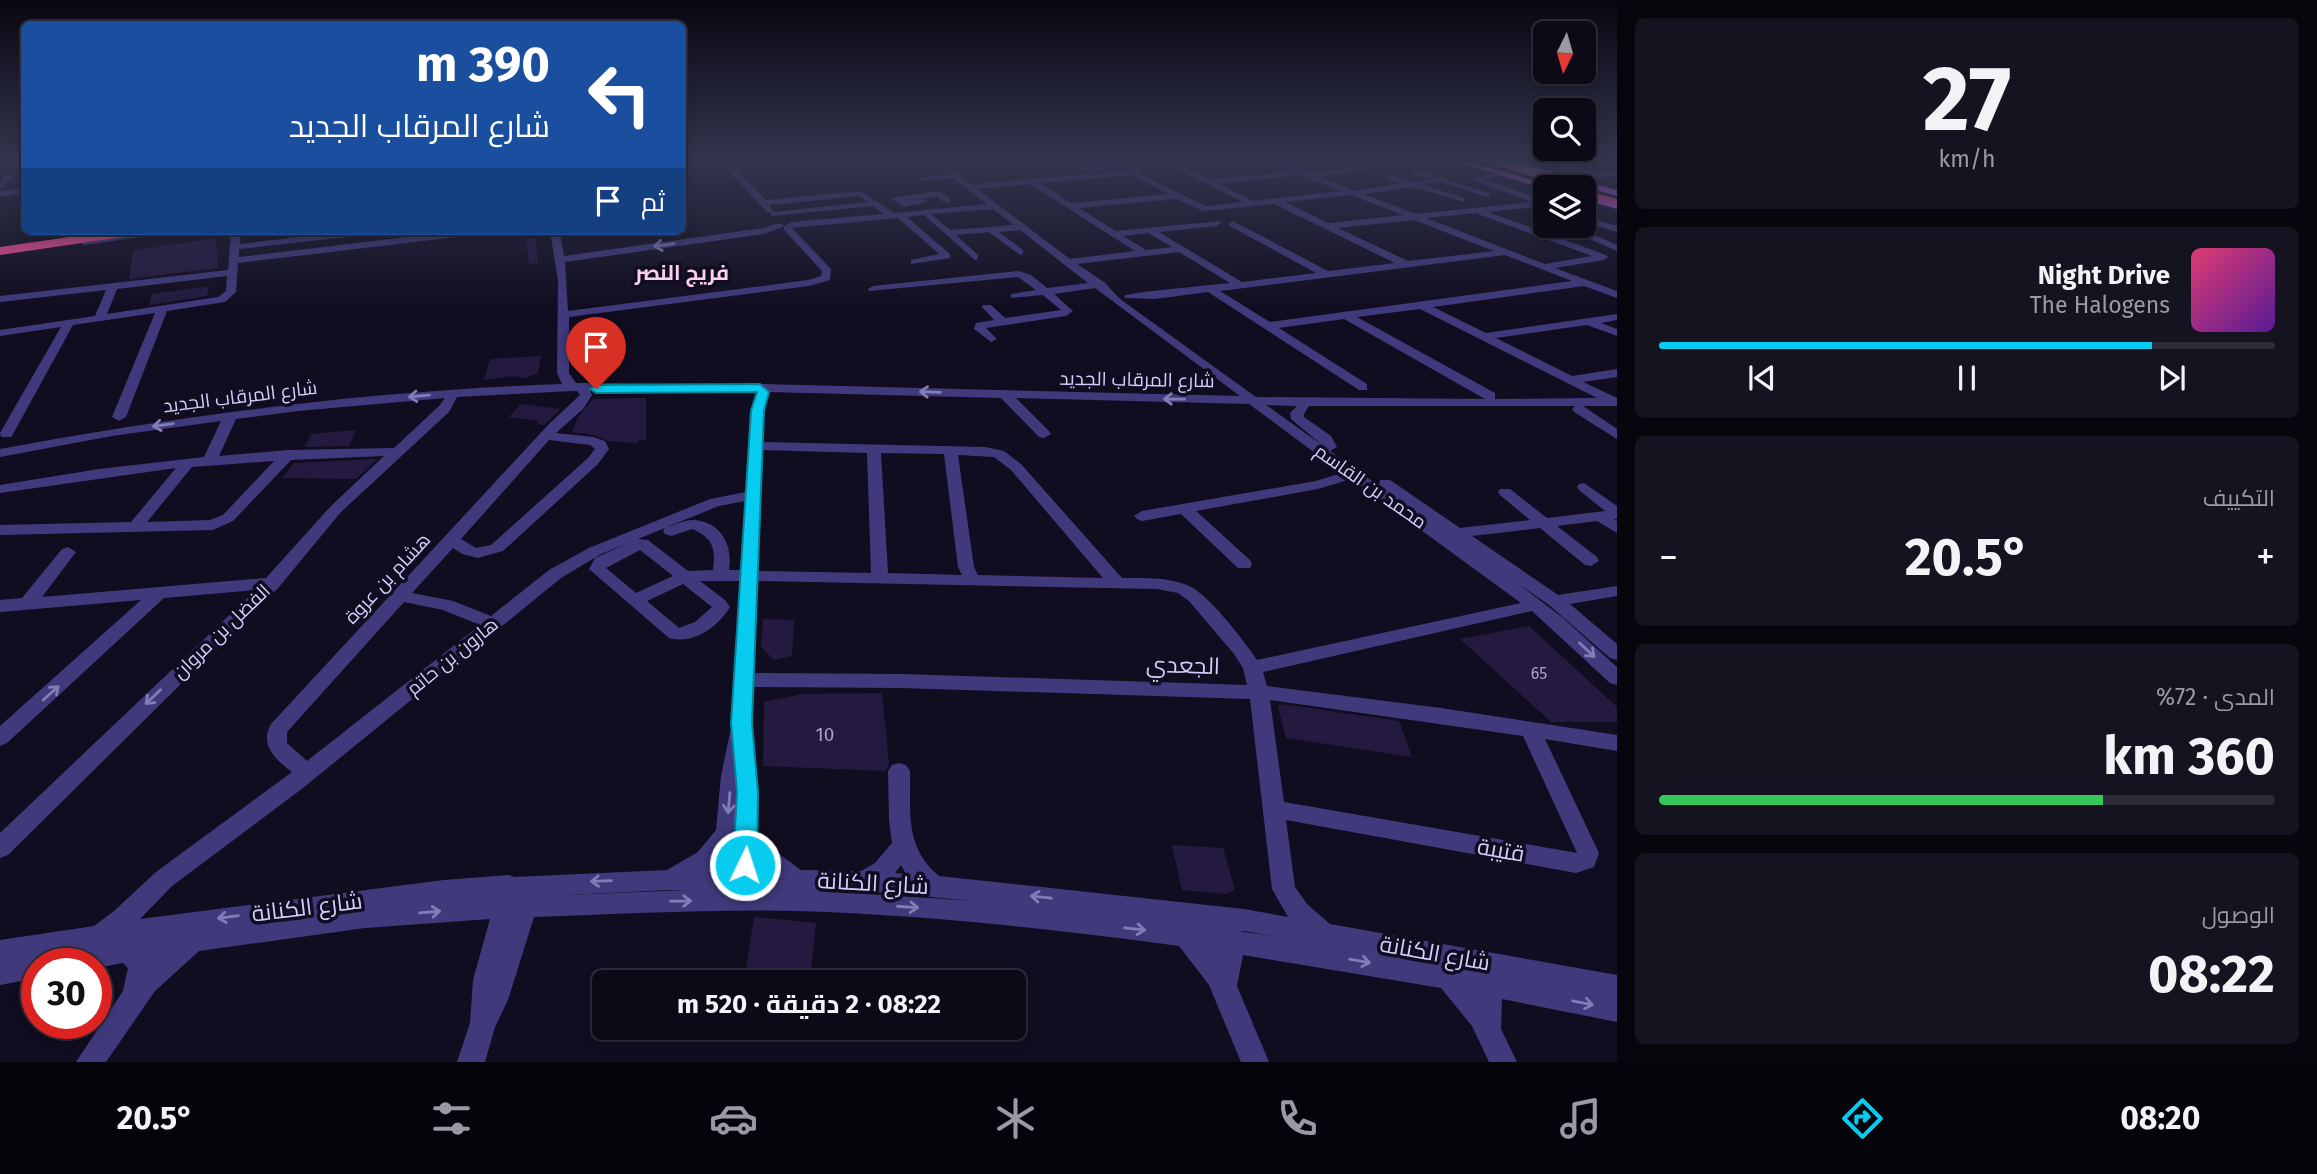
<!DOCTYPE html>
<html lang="ar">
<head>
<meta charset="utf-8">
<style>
  body { margin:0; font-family:"Fira Sans",Cairo,sans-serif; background:#161321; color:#f1f3f6; direction:rtl; height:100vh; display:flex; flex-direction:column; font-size:26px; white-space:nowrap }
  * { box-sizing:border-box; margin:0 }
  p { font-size:23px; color:#9a9aa2 }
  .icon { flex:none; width:38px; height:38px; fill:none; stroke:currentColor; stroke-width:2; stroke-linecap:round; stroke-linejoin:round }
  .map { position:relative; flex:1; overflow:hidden; direction:ltr }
  .details { display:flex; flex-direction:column; gap:18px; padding:18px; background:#07060d; width:700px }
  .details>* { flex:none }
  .hud { position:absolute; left:21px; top:21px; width:665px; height:214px; border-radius:10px; box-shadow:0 4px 10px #0003,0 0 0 2px #2d2b37; direction:rtl; background:#1a4fa0; color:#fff; overflow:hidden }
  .needle { width:46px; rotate:185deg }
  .fabs { position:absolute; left:1533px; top:21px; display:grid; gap:14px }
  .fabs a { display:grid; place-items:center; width:63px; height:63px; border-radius:10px; background:#0d0a18; box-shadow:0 4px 10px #0003,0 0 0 2px #2d2b37; font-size:35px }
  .speed { position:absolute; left:21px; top:948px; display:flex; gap:14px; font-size:35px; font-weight:700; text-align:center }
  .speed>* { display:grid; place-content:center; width:91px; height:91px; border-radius:50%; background:#0d0a18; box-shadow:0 4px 10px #0003,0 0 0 2px #2d2b37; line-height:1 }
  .speed .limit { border:10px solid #d22; background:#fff; color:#111 }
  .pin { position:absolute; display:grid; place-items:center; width:60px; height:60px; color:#fff; margin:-72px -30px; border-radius:50% 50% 50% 0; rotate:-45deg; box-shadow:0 0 7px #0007 }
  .pin .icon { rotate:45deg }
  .me { position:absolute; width:77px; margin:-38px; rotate:4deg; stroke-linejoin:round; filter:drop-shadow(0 0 5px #0008) }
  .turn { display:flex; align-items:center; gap:24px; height:147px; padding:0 21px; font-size:32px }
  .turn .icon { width:91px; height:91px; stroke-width:2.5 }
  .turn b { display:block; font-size:49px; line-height:60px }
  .then { display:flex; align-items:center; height:66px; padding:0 21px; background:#0003; gap:14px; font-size:26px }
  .big { font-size:52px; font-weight:700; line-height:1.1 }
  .details .widget { flex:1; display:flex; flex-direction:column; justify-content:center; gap:10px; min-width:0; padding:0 24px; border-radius:10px; background:#161321 }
  .details .dial { align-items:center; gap:0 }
  .dial b { font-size:91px; line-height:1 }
  .song { display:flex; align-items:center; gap:21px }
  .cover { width:84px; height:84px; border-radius:10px; background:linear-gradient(135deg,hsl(340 70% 55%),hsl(270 70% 35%)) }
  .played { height:7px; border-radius:4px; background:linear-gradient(90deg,#08ccef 80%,#2d2b37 80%) }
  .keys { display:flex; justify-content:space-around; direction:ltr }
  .heat { display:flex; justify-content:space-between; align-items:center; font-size:38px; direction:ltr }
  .charge { height:10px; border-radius:5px; background:linear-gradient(90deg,#34c759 72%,#2d2b37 0) }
  .trip { position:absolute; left:592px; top:970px; width:434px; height:70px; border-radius:10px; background:#0d0a18; box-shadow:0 4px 10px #0003,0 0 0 2px #2d2b37; font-weight:700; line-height:70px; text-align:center; direction:rtl }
  .tab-bar { display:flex; height:112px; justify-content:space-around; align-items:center; background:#05040a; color:#9a9aa2 }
  .tab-bar .icon { width:49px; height:49px }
  .tab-bar .on { color:#08ccef }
  .tab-bar b { font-size:32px; color:#f1f3f6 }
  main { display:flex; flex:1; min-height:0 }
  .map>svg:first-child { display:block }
  .building { fill:#241a40 }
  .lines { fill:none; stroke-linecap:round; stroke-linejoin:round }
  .minor { fill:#403a7d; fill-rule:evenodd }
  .major { fill:#c558fa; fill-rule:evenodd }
  .highway { fill:#f94d97; fill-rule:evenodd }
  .oneway { stroke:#837db7 }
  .route { fill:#08ccef; stroke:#05859b; stroke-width:2 }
  .labels { text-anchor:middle; stroke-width:7; stroke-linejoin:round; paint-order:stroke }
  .number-label { font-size:16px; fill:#a9a1ce }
  .street-label { font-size:19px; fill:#d5cefd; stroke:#110d20 }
  .near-number-label { font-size:19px; fill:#a9a1ce }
  .far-district-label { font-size:21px; font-weight:bold; fill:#fdd0ea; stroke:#110d20 }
  .near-street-label { font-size:23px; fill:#d5cefd; stroke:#110d20 }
</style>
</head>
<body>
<main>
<section class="details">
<div class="widget dial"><b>27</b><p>km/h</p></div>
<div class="widget">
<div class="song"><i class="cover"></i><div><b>Night Drive</b><p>The Halogens</p></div></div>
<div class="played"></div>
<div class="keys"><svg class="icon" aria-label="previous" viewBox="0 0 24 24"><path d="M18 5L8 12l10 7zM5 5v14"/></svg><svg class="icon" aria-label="pause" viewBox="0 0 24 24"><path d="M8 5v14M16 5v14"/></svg><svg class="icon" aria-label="next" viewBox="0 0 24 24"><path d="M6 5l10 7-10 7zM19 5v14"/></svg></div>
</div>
<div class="widget"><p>التكييف</p>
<div class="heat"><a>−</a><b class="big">20.5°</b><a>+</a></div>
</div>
<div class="widget"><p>المدى · 72%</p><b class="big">360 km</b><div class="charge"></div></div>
<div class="widget"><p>الوصول</p><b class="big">08:22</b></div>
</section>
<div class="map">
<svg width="1617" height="1062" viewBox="0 0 1617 1062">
  <rect width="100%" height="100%" fill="#110d20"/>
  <g class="building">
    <polygon points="216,238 218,268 129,279 133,251"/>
    <polygon points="535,238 538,263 529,264 526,239"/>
    <polygon points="209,286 207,296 149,305 152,294"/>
    <polygon points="541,356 538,373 526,378 513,376 484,380 490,359"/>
    <polygon points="646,398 646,440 639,440 638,443 608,441 594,435 572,432 578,417 593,399"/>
    <polygon points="521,404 561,409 544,425 536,424 539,421 509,417"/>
    <polygon points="356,430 349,446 305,447 311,434"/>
    <polygon points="377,459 356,479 282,478 294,463"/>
    <polygon points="763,619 794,620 792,656 774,660 761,647"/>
    <polygon points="1529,626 1617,707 1617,722 1551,722 1460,639"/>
    <polygon points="882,693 889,764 885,771 763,766 764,702 802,694"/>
    <polygon points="1282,704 1399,721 1412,757 1286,738 1278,707"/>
    <polygon points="1172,845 1223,848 1235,890 1226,894 1182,890"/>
    <polygon points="754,917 816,923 810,980 745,975"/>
  </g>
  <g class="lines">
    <g class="minor">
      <path d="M717 159H726L766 200 861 191 894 213 987 204 953 178 918 181 921 177 948 174 929 159H938L971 184 1089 174 1065 159C1075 159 1080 164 1088 165 1104 168 1119 161 1135 165L1198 159H1231L1181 165 1210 179 1292 172 1261 159H1273L1311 174 1370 165 1359 159H1370L1382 166 1319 177 1355 191 1403 183 1385 178 1388 174 1414 182 1431 179 1411 173 1414 169 1491 194 1487 197 1442 182 1424 185 1464 198V202L1413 187 1364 194 1416 214 1532 202 1471 179 1499 172 1502 176 1484 179 1545 200V206L1488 212 1606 255 1608 257 1604 260 1555 268 1617 291V298L1584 286 1433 307 1486 333 1617 314V320L1601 323 1617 329V336L1587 325 1496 338 1572 376 1617 369V377L1583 382 1617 398V406H1583L1617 429V439L1574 412 1572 409 1575 406H1309L1304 414V417L1331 436 1337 447 1330 451 1379 486 1380 480H1390L1460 528 1530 520 1500 495 1498 492 1500 489H1510L1547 518 1605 511 1579 490 1577 487 1579 484 1584 483 1617 506V519H1614L1617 521V533L1597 521 1557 526 1597 557 1599 561 1591 566 1585 565 1540 528 1472 536 1558 595 1617 586V596L1570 604 1617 644V660L1610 658 1549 605 1517 583 1563 618 1617 667V685L1610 683 1532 611 1263 672 1267 686 1441 708 1617 735V751L1545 739 1599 853 1594 867 1576 873 1286 820 1295 887 1307 904 1330 924 1617 975V1022L1502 999 1501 1029 1517 1062H1489L1472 1026 1441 988 1243 955 1237 986 1269 1062H1241L1209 985 1179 946C1053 929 926 915 799 911 711 909 622 914 534 917L508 1000 495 1027 485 1062H457L470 1023 473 980 490 919 365 928 199 951 155 991 106 1062H76L123 991 128 968 123 963 96 968V964H37V978L0 985V940L94 926 114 911 156 872 292 772C276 760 259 745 271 724L548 425 580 395 577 391H573L457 397 449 412 341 512 279 587 8 855 0 858V833L256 590 164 598 7 743 0 746V726L141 600 0 612V600L22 598 62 549 68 547 76 552 42 597 266 578 331 506 384 456 291 460 233 521 213 530 0 535V525L131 522 176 468 0 493V485L99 469 204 457 221 421 112 436 0 457V449C186 414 373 391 562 384L557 373 558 281 550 231H560L564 256 763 228 779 223 784 226 764 234 565 262 568 311 808 280 821 276 822 271 784 230V226L792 222 884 214 873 206 771 216V212H767ZM1171 166 1243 202 1205 206 1138 173 1143 169ZM1125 167 1132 170 1096 174 1093 170ZM1131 175 1169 194 1071 203 1040 183ZM1300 175 1341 191 1253 201 1219 184ZM1030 184 1135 251 1070 259 977 189ZM1351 195 1403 215 1328 223 1285 202ZM859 196 868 202 773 212 770 205ZM1177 199 1203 211 1274 204 1395 263 1328 271 1233 221 1228 224 1230 226 1316 273 1242 282 1159 232 1217 226 1221 223 1220 221 1116 231 1079 208ZM993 209 1014 225 950 230 931 214ZM1477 213 1478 214 1592 256 1545 264 1426 218ZM924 215 975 260 978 259V255L956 235 989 232 1020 255 1023 254V250L999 232 1020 230 1088 283 1047 288 1031 275 1019 271 873 286 868 289 869 291 1018 277 1036 290 1011 294V298L1043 295 1061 310 1005 318 991 305H983L982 307 994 320 976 323 974 329 991 342 997 339 986 328 1066 316 1073 311 1054 294 1095 288 1240 396 760 384 576 383 569 373V317L809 286 830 280 831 269 792 228 898 218 939 254 911 260V264L950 258V254L907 217ZM1414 220 1494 251 1408 261 1338 228ZM1148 233 1172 247 1146 250 1123 236ZM1179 252 1230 283C1215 285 1129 292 1124 296L1125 298 1155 299 1208 292 1359 390H1367V384L1279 328 1344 319 1485 399 1256 397 1120 299 1104 282 1077 264ZM1505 255 1572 281 1270 322 1220 291ZM1420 309 1597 398 1495 399V393L1357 317ZM590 391 756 392 750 411 746 492 710 499 589 548 549 570 491 616 453 601 412 593 453 548 462 554 478 558 503 551 598 464 609 449 605 441 593 437 556 433 583 409 592 395ZM769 392 1001 398 1039 437 1044 438 1051 434 1049 431 1016 398 1249 404 1342 473 1316 481 1142 511 1134 516 1137 519 1142 521 1181 514 1238 568H1250L1252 564 1250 560 1196 511 1318 489 1351 479 1521 603 1257 660C1245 642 1207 592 1187 585 1167 577 1143 578 1122 578L1021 464 1004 451 985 447 762 442 764 411ZM445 398 439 406 394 448 288 450 219 456 236 419 298 411ZM1266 405 1297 406 1290 413 1291 419 1322 445ZM549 440 590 445 595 449 588 458 491 545 476 548 461 539ZM762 450 867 453 871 573 758 571ZM881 453 944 454 958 567 962 575 888 573ZM958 455 994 457 1011 470 1103 578 978 575 974 567ZM274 461 223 515 210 520 147 522 192 467ZM745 501 741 570H729C733 546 722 523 695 520 686 519 675 525 667 527L719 506ZM665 528 663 531 665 534 671 536 692 529C713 538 716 548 713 570L688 571 648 540 638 539ZM626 544 595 558 589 569 669 638C693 645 718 627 730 607L725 600 700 581H740L732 723 721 776 716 830 698 852 667 870 514 877 509 875 444 880 140 919 172 886 303 788 561 578 601 554ZM640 550 673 576 636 593 606 568ZM757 581 1157 589 1178 593 1189 601 1234 654 1243 668 1247 685 903 674 754 673ZM683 584 712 607 695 622 679 628 647 601ZM404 602 443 610 480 625 307 761 287 743V732ZM753 687 903 688 1250 699 1272 889 1288 917 1244 909 939 876C904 846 911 813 910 771L906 765 899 763 892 765 888 771 889 820 892 843 875 863 861 871 801 870 775 851 758 833 754 738 750 732ZM1270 700 1523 736 1577 853 1284 802ZM756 862 766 870H756ZM901 865 906 874 895 873ZM669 890H688L567 895ZM823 891H864L975 901ZM1239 931H1244L1278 937 1244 932Z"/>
      <polygon points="993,159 1001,159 1002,160 998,162"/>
      <polygon points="1455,159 1462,161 1431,168 1427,166"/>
      <polygon points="1536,159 1549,159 1600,174 1617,170 1617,174 1589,181 1585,179 1590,176"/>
      <polygon points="1603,159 1617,160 1617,164 1604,161"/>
      <polygon points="6,175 13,177 0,189 0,182"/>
      <polygon points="24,189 24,193 0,197 0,191"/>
      <polygon points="939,191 950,198 950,202 944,202 937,197 903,200 924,199 928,202 904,207 891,198"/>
      <polygon points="1589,218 1617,226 1617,232 1597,226 1583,230 1617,245 1617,251 1569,230 1587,223 1586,219"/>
      <polygon points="145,231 170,231 165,234 84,245 79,242 84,239"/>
      <path d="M231 231H241L240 244 351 231H380L375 234 239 249V257L458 231H487L482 234 238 263 236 292 225 302 167 311 126 417 119 421 112 417 155 313 73 325 13 434 11 437H1L0 433 61 327 0 336V330L95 316 106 290 0 302V296L228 270ZM227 276 226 291 218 297 107 314 117 289Z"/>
    </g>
    <g class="major">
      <polygon points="1447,159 1461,159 1554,187 1545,189"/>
      <polygon points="1488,159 1503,159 1617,190 1617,196"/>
      <polygon points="1584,194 1617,203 1617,209 1584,200"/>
    </g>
    <g class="highway">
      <polygon points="1474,159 1492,159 1586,185 1587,187 1584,190 1617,199 1617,205 1584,196 1584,187 1571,187"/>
      <polygon points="111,231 142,231 136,235 0,255 0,247"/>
    </g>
  </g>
  <defs><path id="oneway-shaft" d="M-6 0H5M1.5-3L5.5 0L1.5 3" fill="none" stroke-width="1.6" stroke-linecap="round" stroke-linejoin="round" transform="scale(1.75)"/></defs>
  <g class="oneway">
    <use href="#oneway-shaft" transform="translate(664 245) rotate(172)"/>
    <use href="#oneway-shaft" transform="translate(930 392) rotate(-178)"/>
    <use href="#oneway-shaft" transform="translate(419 396) rotate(175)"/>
    <use href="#oneway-shaft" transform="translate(1174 399) rotate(-179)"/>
    <use href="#oneway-shaft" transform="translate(163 425) rotate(172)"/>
    <use href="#oneway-shaft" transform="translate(1587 650) rotate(43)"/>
    <use href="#oneway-shaft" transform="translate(51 693) rotate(-42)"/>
    <use href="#oneway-shaft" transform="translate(153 697) rotate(136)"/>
    <use href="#oneway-shaft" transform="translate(729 803) rotate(95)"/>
    <use href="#oneway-shaft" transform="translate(601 881) rotate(178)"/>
    <use href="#oneway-shaft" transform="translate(1041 897) rotate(-174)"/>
    <use href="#oneway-shaft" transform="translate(681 901) rotate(-1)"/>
    <use href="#oneway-shaft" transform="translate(908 907) rotate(4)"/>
    <use href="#oneway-shaft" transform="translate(430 912) rotate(-5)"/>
    <use href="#oneway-shaft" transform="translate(228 917) rotate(172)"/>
    <use href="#oneway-shaft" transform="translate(1135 929) rotate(6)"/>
    <use href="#oneway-shaft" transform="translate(1360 961) rotate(10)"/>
    <use href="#oneway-shaft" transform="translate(1583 1003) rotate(11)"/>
  </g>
  <linearGradient id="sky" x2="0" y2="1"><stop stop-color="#090712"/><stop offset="0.52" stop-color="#32354e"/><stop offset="1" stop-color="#32354e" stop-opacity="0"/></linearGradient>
  <rect width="1617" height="308" fill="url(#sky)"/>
  <polygon class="route" points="760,384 769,392 764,411 752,723 758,792 757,865 753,872 745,875 737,872 733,865 737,792 731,723 751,411 757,392 596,393 590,389 596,385"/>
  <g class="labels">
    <g class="number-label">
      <text x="1539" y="679">65</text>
    </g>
    <g class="street-label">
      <text transform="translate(1137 379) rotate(1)" y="7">شارع المرقاب الجديد</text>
      <text transform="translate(240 396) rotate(-7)" y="7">شارع المرقاب الجديد</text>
      <text transform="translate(1371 486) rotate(35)" y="7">محمد بن القاسم</text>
      <text transform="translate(387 578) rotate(-47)" y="7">هشام بن عروة</text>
      <text transform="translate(221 631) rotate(-44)" y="7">الفضل بن مروان</text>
      <text transform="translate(452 656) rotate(-39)" y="7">هارون بن حاتم</text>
    </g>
    <g class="near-number-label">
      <text x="825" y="741">10</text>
    </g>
    <g class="far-district-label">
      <text x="682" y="280">فريج النصر</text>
    </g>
    <g class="near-street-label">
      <text transform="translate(1183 665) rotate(2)" y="8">الجعدي</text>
      <text transform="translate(1501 850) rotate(10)" y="8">قتيبة</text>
      <text transform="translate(873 883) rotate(3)" y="8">شارع الكنانة</text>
      <text transform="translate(307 907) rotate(-7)" y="8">شارع الكنانة</text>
      <text transform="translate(1435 953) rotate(10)" y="8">شارع الكنانة</text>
    </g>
  </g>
</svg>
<div class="fabs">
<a><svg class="needle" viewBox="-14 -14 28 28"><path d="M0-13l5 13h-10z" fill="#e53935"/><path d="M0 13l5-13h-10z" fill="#9a9aa2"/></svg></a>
<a><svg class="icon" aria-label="search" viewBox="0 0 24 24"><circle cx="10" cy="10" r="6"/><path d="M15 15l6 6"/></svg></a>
<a><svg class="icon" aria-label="layers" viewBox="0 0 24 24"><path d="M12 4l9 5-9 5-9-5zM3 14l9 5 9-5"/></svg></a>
</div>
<div class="speed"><div class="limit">30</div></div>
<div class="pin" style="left:596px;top:389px;background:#d93025"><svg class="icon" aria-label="arrive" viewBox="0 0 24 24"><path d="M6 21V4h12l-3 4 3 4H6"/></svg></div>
<svg class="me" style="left:745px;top:865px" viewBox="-20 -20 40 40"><circle r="17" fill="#08ccef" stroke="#fff" stroke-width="3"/><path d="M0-11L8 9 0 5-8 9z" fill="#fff"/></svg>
<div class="trip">08:22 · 2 دقيقة · 520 m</div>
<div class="hud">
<div class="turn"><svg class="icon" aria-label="left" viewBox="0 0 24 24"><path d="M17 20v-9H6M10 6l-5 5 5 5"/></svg><div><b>390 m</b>شارع المرقاب الجديد</div></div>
<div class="then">ثم<svg class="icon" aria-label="arrive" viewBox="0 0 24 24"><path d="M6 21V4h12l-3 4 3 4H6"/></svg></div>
</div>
</div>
</main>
<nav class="tab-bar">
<b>08:20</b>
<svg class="icon on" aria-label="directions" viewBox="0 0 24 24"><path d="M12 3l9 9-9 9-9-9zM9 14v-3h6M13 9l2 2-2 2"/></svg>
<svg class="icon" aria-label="music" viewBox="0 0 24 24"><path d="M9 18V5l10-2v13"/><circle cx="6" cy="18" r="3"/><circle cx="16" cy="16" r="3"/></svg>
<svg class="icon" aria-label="phone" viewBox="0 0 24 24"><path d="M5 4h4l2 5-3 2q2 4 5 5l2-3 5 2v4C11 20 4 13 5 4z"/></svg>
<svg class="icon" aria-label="climate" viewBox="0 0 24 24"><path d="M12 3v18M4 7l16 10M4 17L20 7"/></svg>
<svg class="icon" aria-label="car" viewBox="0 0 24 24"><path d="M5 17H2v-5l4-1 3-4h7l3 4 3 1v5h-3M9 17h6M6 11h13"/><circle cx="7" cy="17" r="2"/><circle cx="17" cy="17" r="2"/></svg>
<svg class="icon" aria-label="filters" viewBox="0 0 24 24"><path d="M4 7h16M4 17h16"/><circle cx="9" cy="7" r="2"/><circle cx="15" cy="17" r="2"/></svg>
<b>20.5°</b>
</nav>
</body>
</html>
